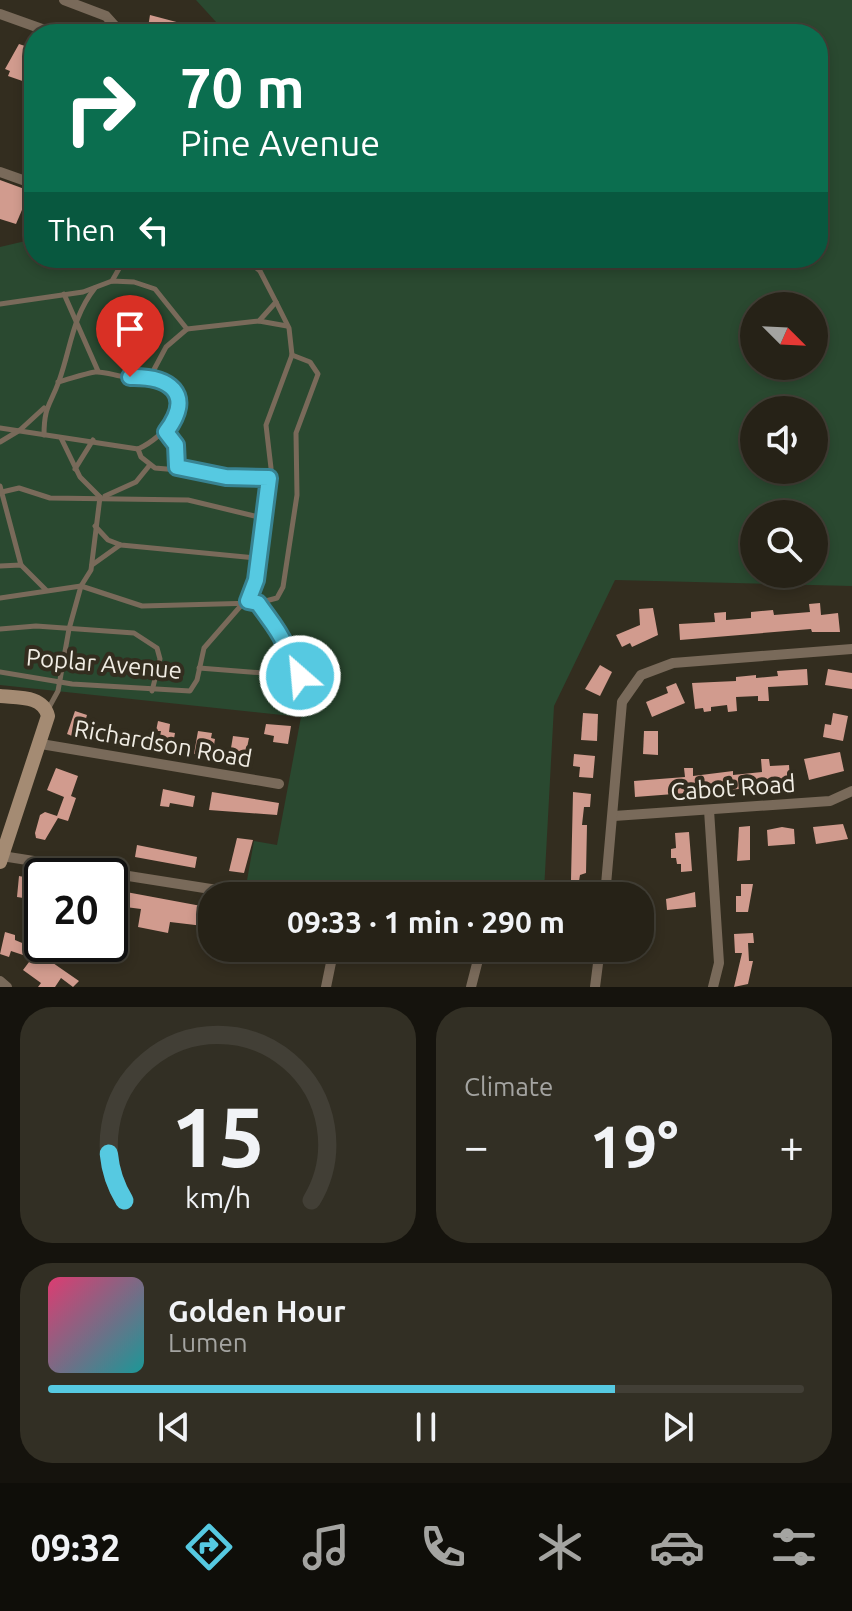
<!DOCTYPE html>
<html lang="en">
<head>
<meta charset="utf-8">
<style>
  body { margin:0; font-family:Ubuntu,sans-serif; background:#322f24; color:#f1f3f6; height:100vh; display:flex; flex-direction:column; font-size:30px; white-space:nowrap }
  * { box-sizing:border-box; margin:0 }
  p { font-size:26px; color:#a4a4a1 }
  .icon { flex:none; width:44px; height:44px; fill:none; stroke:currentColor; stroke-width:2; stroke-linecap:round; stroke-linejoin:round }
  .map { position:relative; height:987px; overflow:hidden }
  .drawer { display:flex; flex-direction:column; gap:20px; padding:20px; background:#15130d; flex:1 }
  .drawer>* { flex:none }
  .guide { position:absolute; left:24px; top:24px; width:804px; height:244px; border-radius:32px; box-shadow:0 4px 12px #0003,0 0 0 2px #423f36; background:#0b6e4f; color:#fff; overflow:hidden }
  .needle { width:52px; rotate:114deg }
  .buttons { position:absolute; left:740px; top:292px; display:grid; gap:16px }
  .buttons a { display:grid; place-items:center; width:88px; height:88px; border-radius:50%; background:#262217; box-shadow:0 4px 12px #0003,0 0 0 2px #423f36; font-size:40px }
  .speed { position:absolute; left:24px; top:858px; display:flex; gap:16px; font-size:40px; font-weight:700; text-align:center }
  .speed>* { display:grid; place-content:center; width:104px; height:104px; border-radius:50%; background:#262217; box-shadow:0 4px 12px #0003,0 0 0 2px #423f36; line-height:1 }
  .speed .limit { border:4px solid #111; border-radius:12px; background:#fff; color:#111 }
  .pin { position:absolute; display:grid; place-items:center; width:68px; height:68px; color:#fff; margin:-82px -34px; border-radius:50% 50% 50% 0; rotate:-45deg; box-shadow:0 0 8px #0007 }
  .pin .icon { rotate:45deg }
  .me { position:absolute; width:88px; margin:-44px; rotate:333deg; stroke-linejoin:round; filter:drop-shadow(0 0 6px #0008) }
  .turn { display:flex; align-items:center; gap:28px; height:168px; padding:0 24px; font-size:36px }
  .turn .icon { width:104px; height:104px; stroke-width:2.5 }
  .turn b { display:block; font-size:56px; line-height:68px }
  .then { display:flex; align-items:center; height:76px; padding:0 24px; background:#0003; gap:16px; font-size:30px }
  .big { font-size:60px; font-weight:700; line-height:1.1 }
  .drawer .tile { flex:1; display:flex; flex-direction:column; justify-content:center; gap:12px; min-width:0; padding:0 28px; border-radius:32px; background:#322f24 }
  .drawer .dial { align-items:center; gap:0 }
  .dial svg { height:208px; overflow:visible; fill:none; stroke:#423f36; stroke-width:7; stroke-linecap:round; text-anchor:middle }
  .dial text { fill:#f1f3f6; stroke:none }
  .song { display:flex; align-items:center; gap:24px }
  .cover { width:96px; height:96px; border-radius:12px; background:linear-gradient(135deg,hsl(340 70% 55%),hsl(180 70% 35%)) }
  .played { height:8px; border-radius:4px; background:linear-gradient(90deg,#56c9e1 75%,#423f36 75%) }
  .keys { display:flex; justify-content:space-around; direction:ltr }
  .heat { display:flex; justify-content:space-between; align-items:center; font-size:44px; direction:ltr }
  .drawer .tiles { flex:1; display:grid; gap:20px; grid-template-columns:1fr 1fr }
  .tile:last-child { grid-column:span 2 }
  .trip { position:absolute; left:198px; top:882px; width:456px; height:80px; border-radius:32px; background:#262217; box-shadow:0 4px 12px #0003,0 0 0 2px #423f36; font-weight:700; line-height:80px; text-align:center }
  .dock { display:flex; height:128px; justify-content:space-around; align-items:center; background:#0f0e09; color:#a4a4a1 }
  .dock .icon { width:56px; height:56px }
  .dock .on { color:#56c9e1 }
  .dock b { font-size:36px; color:#f1f3f6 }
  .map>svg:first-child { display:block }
  .green { fill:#2a4930; fill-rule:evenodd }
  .building { fill:#d19b8e }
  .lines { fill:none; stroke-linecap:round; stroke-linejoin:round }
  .lane { stroke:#796a5a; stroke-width:5 }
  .street { stroke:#796a5a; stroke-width:10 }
  .secondary { stroke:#a48b73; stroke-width:14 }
  .route-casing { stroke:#388392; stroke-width:20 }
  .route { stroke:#56c9e1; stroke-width:14 }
  .labels { text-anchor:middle; stroke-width:8; stroke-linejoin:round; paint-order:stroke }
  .street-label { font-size:24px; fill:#f1ede4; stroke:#332d1f }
</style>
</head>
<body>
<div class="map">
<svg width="852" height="987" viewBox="0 0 852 987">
  <rect width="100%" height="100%" fill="#332d1f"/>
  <path class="green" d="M196 0H852V586L615 580 554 706 544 891 288 893 246 886 254 841 277 845 301 717 0 685V247L34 239V258H818V34H227ZM754 306H814V366H754ZM754 410H814V470H754ZM754 514H814V574H754Z"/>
  <g class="building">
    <polygon points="150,15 184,24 180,34 147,34"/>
    <polygon points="19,44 34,49 34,85 8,76 10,71 5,69"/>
    <polygon points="0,180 30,191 16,224 0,219"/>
    <polygon points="820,603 821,615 838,613 840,632 812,632 811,629 680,640 679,624 715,622 714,613 726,612 726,620 751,618 751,612 773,610 774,615 810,612 809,604"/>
    <polygon points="653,608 658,635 632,647 630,643 622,647 616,635 640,625 639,609"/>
    <polygon points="600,665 612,672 600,696 585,689"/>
    <polygon points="807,669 808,685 768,687 769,701 758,701 758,696 736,697 737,711 728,712 727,705 711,707 711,711 704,712 703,708 695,709 692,683 736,681 736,677 756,675 756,678 778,676 777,671"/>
    <polygon points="828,669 852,673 852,689 825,685"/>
    <polygon points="676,683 685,703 652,717 646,702 668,693 666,687"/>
    <polygon points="75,711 87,715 80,739 67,734"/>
    <polygon points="583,713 598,714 597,741 581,740"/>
    <polygon points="833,713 848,716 843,741 823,737 825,724 831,725"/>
    <polygon points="158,721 170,724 169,732 175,733 172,750 158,747 161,731 156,731"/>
    <polygon points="266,724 291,726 288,744 273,742 274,736 264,734"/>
    <polygon points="198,731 212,733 211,738 215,739 212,757 194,754"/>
    <polygon points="644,731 658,731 658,755 643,754"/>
    <polygon points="233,736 249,738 244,762 229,760"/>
    <polygon points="840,752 844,771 809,780 804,759"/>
    <polygon points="574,754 595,756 593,778 579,777 580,767 573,766"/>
    <polygon points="761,759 769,759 770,766 789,765 790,780 752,784 752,788 635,797 634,781 685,777 684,768 693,768 693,776 733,771 733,775 762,772"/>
    <polygon points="56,768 78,776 71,796 76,798 68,821 58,818 45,840 36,838 35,833 40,815 45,812 57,816 64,797 47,790"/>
    <polygon points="163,789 195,796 193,807 170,803 169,807 160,806"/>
    <polygon points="212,792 279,803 277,815 209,810"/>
    <polygon points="573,792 591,794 590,807 584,807 582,825 587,825 586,873 580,875 579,881 571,880"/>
    <polygon points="843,824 848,839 816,844 813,827"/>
    <polygon points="750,826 750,860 737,861 739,827"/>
    <polygon points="782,827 794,829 795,844 768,846 767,830"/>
    <polygon points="689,832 692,871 681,872 681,864 677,864 676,858 671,858 671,849 676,848 675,833"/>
    <polygon points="237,838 253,840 244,873 229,871"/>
    <polygon points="137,845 197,857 195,868 135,857"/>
    <polygon points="19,876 40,880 39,889 34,888 30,899 17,897"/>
    <polygon points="741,884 753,884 748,912 736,912 736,896 741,896"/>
    <polygon points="110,889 212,908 212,927 170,922 168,933 138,927 141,909 110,905"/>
    <polygon points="695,892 696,907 667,910 666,899"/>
    <polygon points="5,932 15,935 15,940 27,945 79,981 73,987 61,978 55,987 38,987 41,983 23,970 32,958 11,951 9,957 0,954"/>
    <polygon points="753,933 754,943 748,943 749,961 753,961 748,984 734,987 742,953 735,953 734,934"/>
  </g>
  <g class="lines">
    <g class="lane">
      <polyline points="289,258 302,258"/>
      <polyline points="112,281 125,258"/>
      <polyline points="64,294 98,371"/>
      <polyline points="0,304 83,292 112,281 134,282 155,289 187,329 166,347 150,377"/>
      <polyline points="259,321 287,326"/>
      <polyline points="187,329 259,321 276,302"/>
      <path d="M58 382C70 379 83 374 95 372 104 371 116 376 125 377 137 378 152 373 163 379 201 399 163 438 138 449"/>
      <polyline points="0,428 138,449"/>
      <polyline points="166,432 176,445 177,467"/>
      <path d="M44 435C44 406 50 406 59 381 71 348 72 317 95 288"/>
      <polyline points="61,438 80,477 100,497"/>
      <polyline points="0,442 20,430 44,408"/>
      <polyline points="138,449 141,457 155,468 269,478"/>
      <polyline points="75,469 93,440"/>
      <polyline points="0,486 21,565"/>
      <polyline points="2,492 19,488 50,498 188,500 263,518"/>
      <polyline points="105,496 136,482 149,466"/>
      <polyline points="95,526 108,540 121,545 257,558"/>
      <polyline points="92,565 120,545"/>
      <polyline points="0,566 21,565 46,590"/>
      <path d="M0 598 81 586 142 606 258 603C271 623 298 649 283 673"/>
      <polyline points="258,603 277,598 283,587 297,495 296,433 318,374 310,362 292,355"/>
      <polyline points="0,629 36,626 134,633 157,648 160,659 152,691"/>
      <polyline points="199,668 300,676"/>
      <polyline points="0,672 72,684 190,691 197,680 204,648 252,593 271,468 266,425 292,355 289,328 276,302 260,271 244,258"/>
      <polyline points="47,711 58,691 69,629 81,586 91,570 100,497"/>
    </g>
    <g class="street">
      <polyline points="64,0 106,16 115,26 115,34"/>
      <polyline points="0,14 56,34"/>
      <polyline points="0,172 34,184"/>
      <polyline points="41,744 279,784"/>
      <polyline points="709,810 719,963 713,987"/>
      <polyline points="614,816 830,801 852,791"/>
      <polyline points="2,856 255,896"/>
      <polyline points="605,896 622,702 641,675 673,663 852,649"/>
      <polyline points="336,948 599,952"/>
      <polyline points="0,981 7,987"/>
      <polyline points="326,987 334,948"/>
      <polyline points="471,987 480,952"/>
      <polyline points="595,987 600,948"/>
    </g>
    <path class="secondary" d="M0 696C17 698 43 695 48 716L0 862"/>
  </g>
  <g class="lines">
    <defs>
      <path id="route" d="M130 377C169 376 195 393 166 432L176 445 177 467 226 477 269 478 256 580 248 601 258 603C271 623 298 649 283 673L300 676"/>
    </defs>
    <use href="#route" class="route-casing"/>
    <use href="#route" class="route"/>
  </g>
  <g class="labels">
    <g class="street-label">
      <text transform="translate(104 664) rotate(5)" y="8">Poplar Avenue</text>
      <text transform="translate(163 744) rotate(10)" y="8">Richardson Road</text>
      <text transform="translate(733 788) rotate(-4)" y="8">Cabot Road</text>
    </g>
  </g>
</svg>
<div class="buttons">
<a><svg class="needle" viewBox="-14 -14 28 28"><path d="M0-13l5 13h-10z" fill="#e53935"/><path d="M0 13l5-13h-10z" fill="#a4a4a1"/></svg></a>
<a><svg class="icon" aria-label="sound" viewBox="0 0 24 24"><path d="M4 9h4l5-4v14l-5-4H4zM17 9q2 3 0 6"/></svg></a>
<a><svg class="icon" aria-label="search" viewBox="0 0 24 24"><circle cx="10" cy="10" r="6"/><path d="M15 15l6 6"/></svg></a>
</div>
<div class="speed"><div class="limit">20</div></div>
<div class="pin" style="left:130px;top:377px;background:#d93025"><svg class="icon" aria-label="arrive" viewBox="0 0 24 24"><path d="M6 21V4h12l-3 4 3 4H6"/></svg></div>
<svg class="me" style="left:300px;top:676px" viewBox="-20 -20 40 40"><circle r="17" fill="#56c9e1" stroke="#fff" stroke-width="3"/><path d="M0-11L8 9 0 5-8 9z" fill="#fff"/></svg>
<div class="trip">09:33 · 1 min · 290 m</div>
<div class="guide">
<div class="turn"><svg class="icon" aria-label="right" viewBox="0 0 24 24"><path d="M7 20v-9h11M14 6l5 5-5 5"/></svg><div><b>70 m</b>Pine Avenue</div></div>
<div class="then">Then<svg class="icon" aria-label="left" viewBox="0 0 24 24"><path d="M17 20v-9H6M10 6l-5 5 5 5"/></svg></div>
</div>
</div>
<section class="drawer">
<div class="tiles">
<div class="tile dial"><svg viewBox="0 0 100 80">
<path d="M14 69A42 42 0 1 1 86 69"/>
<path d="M14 69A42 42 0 0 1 8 51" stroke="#56c9e1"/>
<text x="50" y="56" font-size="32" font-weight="700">15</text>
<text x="50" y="72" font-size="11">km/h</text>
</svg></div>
<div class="tile"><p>Climate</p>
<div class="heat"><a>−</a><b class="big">19°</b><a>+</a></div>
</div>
<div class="tile">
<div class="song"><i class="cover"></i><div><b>Golden Hour</b><p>Lumen</p></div></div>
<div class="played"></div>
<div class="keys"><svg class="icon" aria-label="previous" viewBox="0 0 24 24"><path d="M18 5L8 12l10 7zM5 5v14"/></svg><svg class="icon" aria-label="pause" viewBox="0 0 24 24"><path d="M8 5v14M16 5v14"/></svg><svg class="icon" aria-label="next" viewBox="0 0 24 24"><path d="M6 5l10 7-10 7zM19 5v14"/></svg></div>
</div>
</div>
</section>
<nav class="dock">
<b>09:32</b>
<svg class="icon on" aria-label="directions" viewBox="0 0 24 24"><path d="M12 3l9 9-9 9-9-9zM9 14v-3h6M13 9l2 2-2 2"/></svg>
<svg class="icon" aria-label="music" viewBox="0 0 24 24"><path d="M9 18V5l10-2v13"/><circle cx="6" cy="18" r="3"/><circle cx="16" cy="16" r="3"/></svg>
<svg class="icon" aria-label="phone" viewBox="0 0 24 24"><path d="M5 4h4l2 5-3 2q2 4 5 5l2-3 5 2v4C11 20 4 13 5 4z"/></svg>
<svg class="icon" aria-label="climate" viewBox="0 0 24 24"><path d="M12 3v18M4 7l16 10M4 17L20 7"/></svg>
<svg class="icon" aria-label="car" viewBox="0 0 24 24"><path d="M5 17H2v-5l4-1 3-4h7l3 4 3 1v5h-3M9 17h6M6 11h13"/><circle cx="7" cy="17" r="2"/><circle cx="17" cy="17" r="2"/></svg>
<svg class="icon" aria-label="filters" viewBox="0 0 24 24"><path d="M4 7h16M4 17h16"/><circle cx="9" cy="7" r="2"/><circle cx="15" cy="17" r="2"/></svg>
</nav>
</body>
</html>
